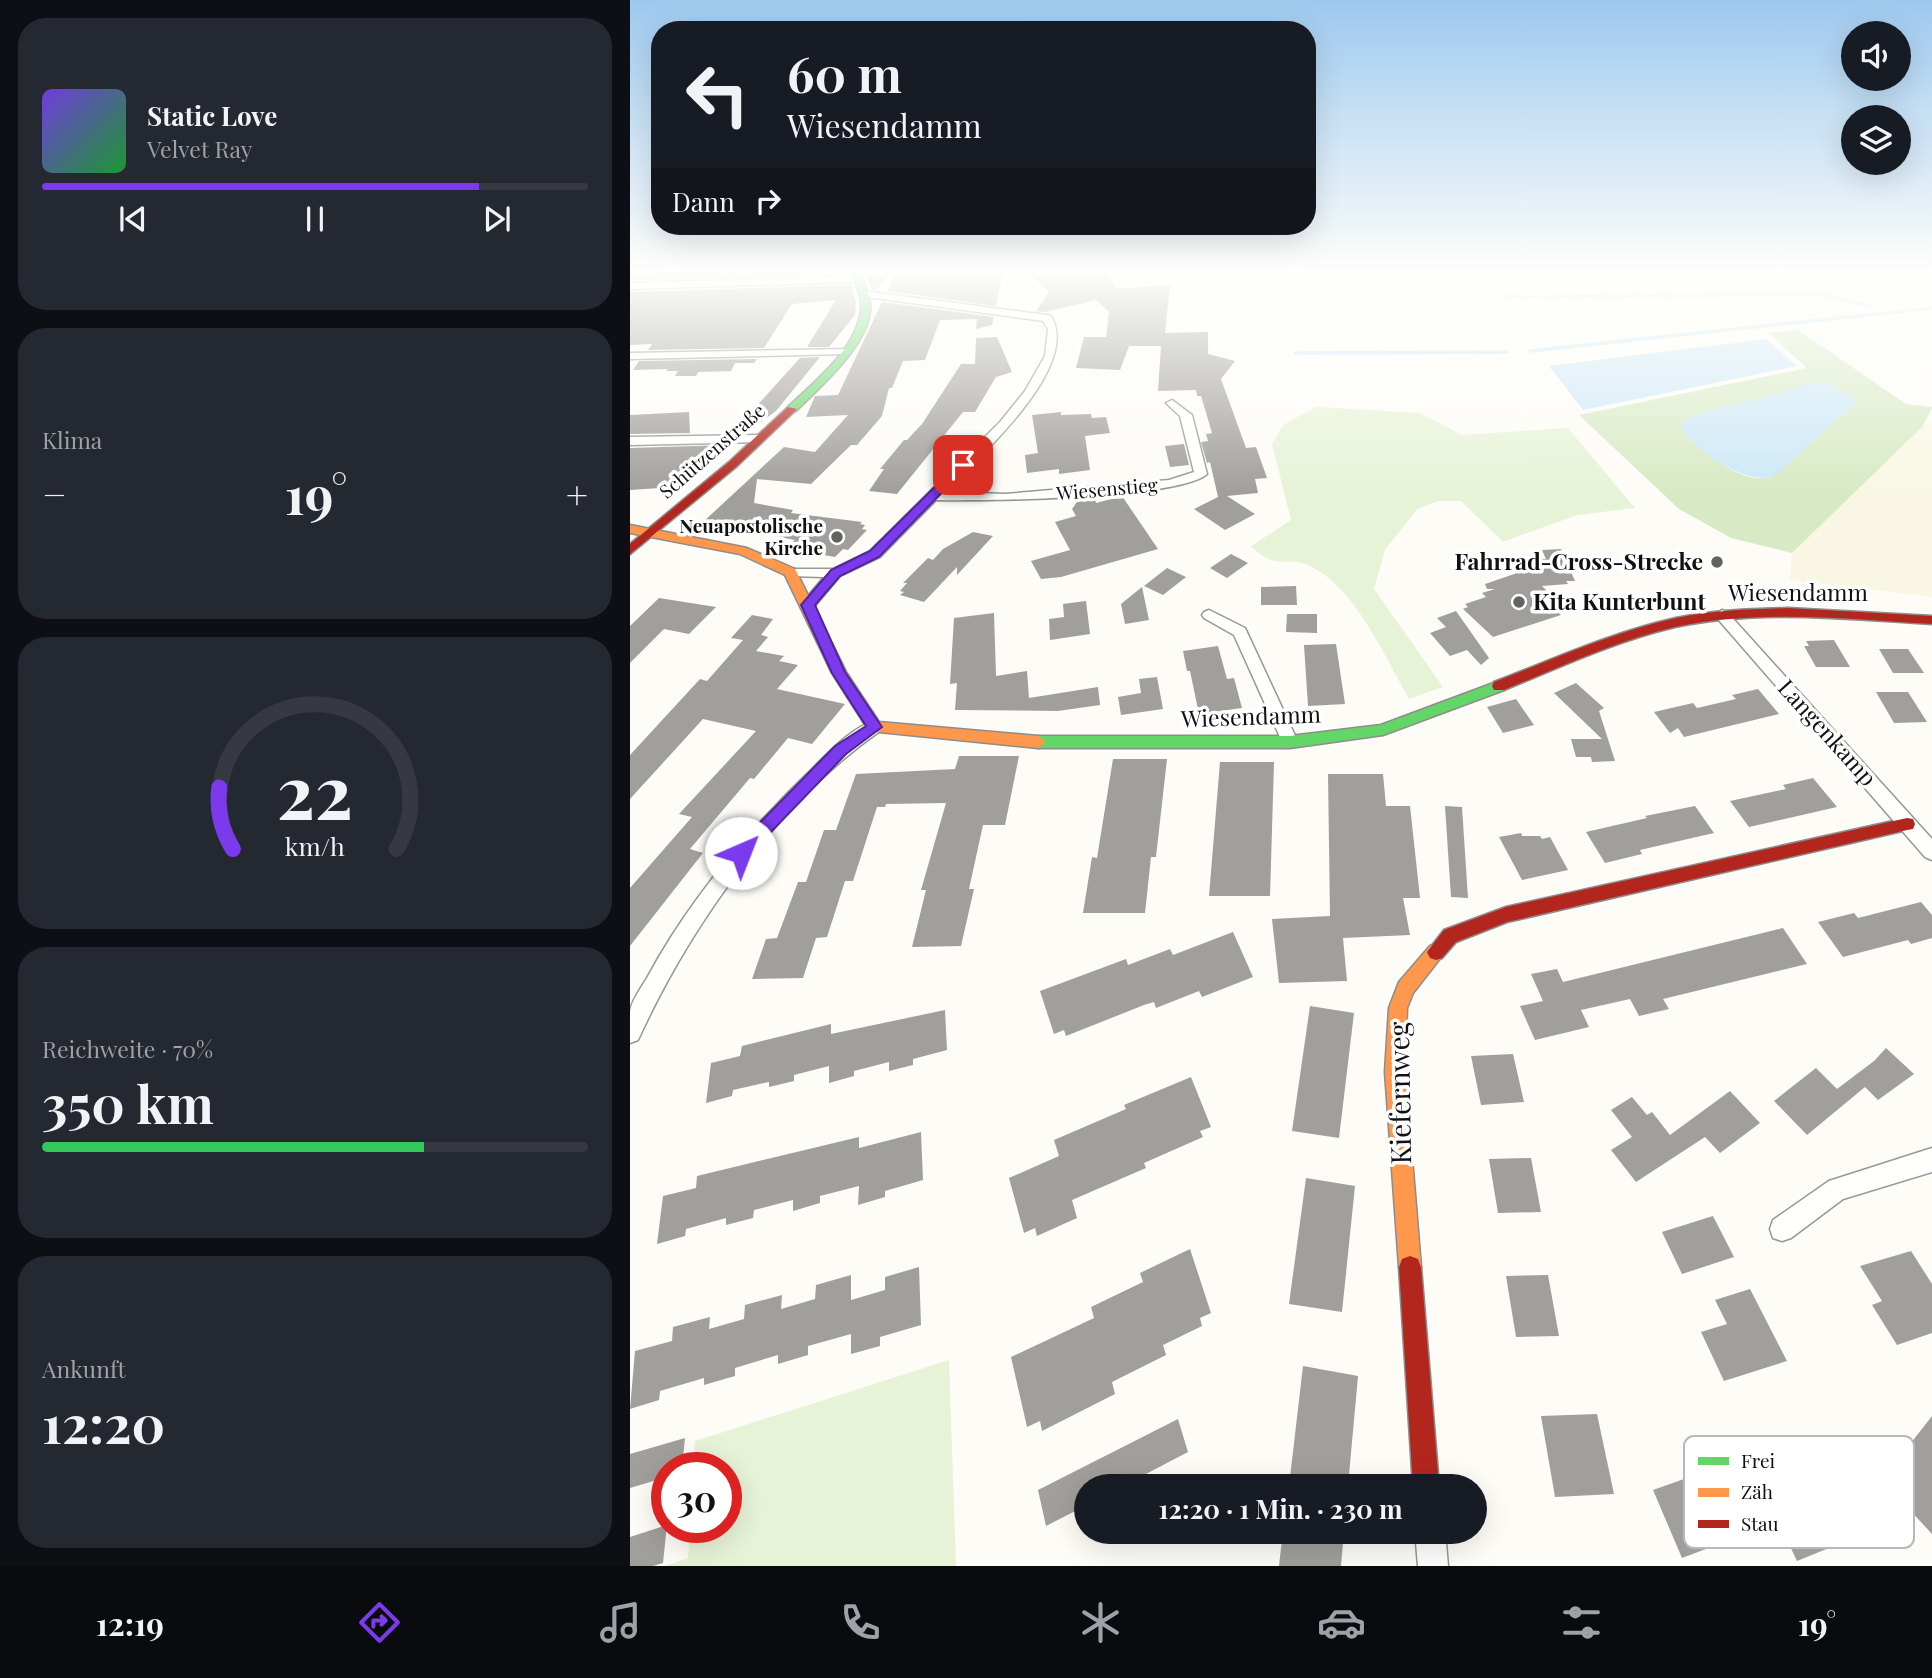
<!DOCTYPE html>
<html lang="de">
<head>
<meta charset="utf-8">
<style>
  body { margin:0; font-family:"Playfair Display",serif; background:#242831; color:#f1f3f6; height:100vh; display:flex; flex-direction:column; font-size:26px; white-space:nowrap }
  * { box-sizing:border-box; margin:0 }
  p { font-size:23px; color:#9ea1a6 }
  .icon { flex:none; width:38px; height:38px; fill:none; stroke:currentColor; stroke-width:2; stroke-linecap:round; stroke-linejoin:round }
  .map { position:relative; flex:1; overflow:hidden }
  .drawer { display:flex; flex-direction:column; gap:18px; padding:18px; background:#0d0f14; width:630px }
  .drawer>* { flex:none }
  .guide { position:absolute; left:21px; top:21px; width:665px; height:214px; border-radius:28px; box-shadow:0 7px 28px #0002; background:#171b24; color:#f1f3f6; overflow:hidden }
  .fabs { position:absolute; left:1211px; top:21px; display:grid; gap:14px }
  .fabs a { display:grid; place-items:center; width:70px; height:70px; border-radius:50%; background:#171b24; box-shadow:0 7px 28px #0002; font-size:35px }
  .speed { position:absolute; left:21px; top:1452px; display:flex; gap:14px; font-size:35px; font-weight:700; text-align:center }
  .speed>* { display:grid; place-content:center; width:91px; height:91px; border-radius:50%; background:#171b24; box-shadow:0 7px 28px #0002; line-height:1 }
  .speed .limit { border:10px solid #d22; background:#fff; color:#111 }
  .pin { position:absolute; display:grid; place-items:center; width:60px; height:60px; color:#fff; margin:-30px; border-radius:14px; box-shadow:0 4px 10px #0006 }
  .me { position:absolute; width:77px; margin:-38px; rotate:44deg; stroke-linejoin:round; filter:drop-shadow(0 0 5px #0008) }
  .turn { display:flex; align-items:center; gap:24px; height:147px; padding:0 21px; font-size:32px }
  .turn .icon { width:91px; height:91px; stroke-width:2.5 }
  .turn b { display:block; font-size:49px; line-height:60px }
  .then { display:flex; align-items:center; height:66px; padding:0 21px; background:#0003; gap:14px; font-size:26px }
  .big { font-size:52px; font-weight:700; line-height:1.1 }
  .drawer .tile { flex:1; display:flex; flex-direction:column; justify-content:center; gap:10px; min-width:0; padding:0 24px; border-radius:28px; background:#242831 }
  .drawer .dial { align-items:center; gap:0 }
  .dial svg { height:182px; overflow:visible; fill:none; stroke:#363941; stroke-width:7; stroke-linecap:round; text-anchor:middle }
  .dial text { fill:#f1f3f6; stroke:none }
  .song { display:flex; align-items:center; gap:21px }
  .cover { width:84px; height:84px; border-radius:10px; background:linear-gradient(135deg,hsl(260 70% 55%),hsl(130 70% 35%)) }
  .played { height:7px; border-radius:4px; background:linear-gradient(90deg,#7c3aed 80%,#363941 80%) }
  .keys { display:flex; justify-content:space-around; direction:ltr }
  .heat { display:flex; justify-content:space-between; align-items:center; font-size:38px; direction:ltr }
  .charge { height:10px; border-radius:5px; background:linear-gradient(90deg,#34c759 70%,#363941 0) }
  .trip { position:absolute; left:444px; top:1474px; width:413px; height:70px; border-radius:35px; background:#171b24; box-shadow:0 7px 28px #0002; font-weight:700; line-height:70px; text-align:center }
  .dock { display:flex; height:112px; justify-content:space-around; align-items:center; background:#090b0e; color:#9ea1a6 }
  .dock .icon { width:49px; height:49px }
  .dock .on { color:#7c3aed }
  .dock b { font-size:32px; color:#f1f3f6 }
  main { display:flex; flex:1; min-height:0 }
  .map>svg:first-child { display:block }
  .farmland { fill:#f9f7e4 }
  .green { fill:#e7f3d7 }
  .forest { fill:#d8eac5; fill-rule:evenodd }
  .water { fill:#cde8f7 }
  .lines { fill:none; stroke-linecap:round; stroke-linejoin:round }
  .stream { stroke:#cde8f7; stroke-width:3.5 }
  .building { fill:#a19f9c }
  .street-casing { stroke:#979795; stroke-width:3 }
  .fast-casing { stroke:#8e8d8b; stroke-width:3 }
  .slow-casing { stroke:#8e8d8b; stroke-width:3 }
  .jam-casing { stroke:#8e8d8b; stroke-width:3 }
  .street { fill:#fffffe; fill-rule:evenodd }
  .fast { fill:#63d668; fill-rule:evenodd }
  .slow { fill:#ff974d; fill-rule:evenodd }
  .jam { fill:#b3261e; fill-rule:evenodd }
  .route { fill:#7c3aed; stroke:#51269a; stroke-width:2 }
  .poi-dot { fill:#646362; stroke:#fff; stroke-width:2.5 }
  .labels { text-anchor:middle; stroke-width:7; stroke-linejoin:round; paint-order:stroke }
  .far-street-label { font-size:19px; fill:#111; stroke:#fff }
  .far-poi-label { font-size:19px; font-weight:bold; fill:#111; stroke:#fff; text-anchor:end }
  .poi-label { font-size:23px; font-weight:bold; fill:#111; stroke:#fff; text-anchor:end }
  .street-label { font-size:23px; fill:#111; stroke:#fff }
  .near-street-label { font-size:28px; fill:#111; stroke:#fff }
  .key { fill:#fff; stroke:#b8b8b8; stroke-width:2 }
  .key-label { font-size:19px; fill:#111 }
</style>
</head>
<body>
<main>
<section class="drawer">
<div class="tile">
<div class="song"><i class="cover"></i><div><b>Static Love</b><p>Velvet Ray</p></div></div>
<div class="played"></div>
<div class="keys"><svg class="icon" aria-label="previous" viewBox="0 0 24 24"><path d="M18 5L8 12l10 7zM5 5v14"/></svg><svg class="icon" aria-label="pause" viewBox="0 0 24 24"><path d="M8 5v14M16 5v14"/></svg><svg class="icon" aria-label="next" viewBox="0 0 24 24"><path d="M6 5l10 7-10 7zM19 5v14"/></svg></div>
</div>
<div class="tile"><p>Klima</p>
<div class="heat"><a>−</a><b class="big">19°</b><a>+</a></div>
</div>
<div class="tile dial"><svg viewBox="0 0 100 80">
<path d="M14 69A42 42 0 1 1 86 69"/>
<path d="M14 69A42 42 0 0 1 8 42" stroke="#7c3aed"/>
<text x="50" y="56" font-size="32" font-weight="700">22</text>
<text x="50" y="72" font-size="11">km/h</text>
</svg></div>
<div class="tile"><p>Reichweite · 70%</p><b class="big">350 km</b><div class="charge"></div></div>
<div class="tile"><p>Ankunft</p><b class="big">12:20</b></div>
</section>
<div class="map">
<svg width="1302" height="1566" viewBox="0 0 1302 1566">
  <rect width="100%" height="100%" fill="#fdfcf7"/>
  <polygon class="farmland" points="1302,423 1302,597 1160,580 1162,553 1293,424"/>
  <g class="green">
    <path d="M686 407 790 413 832 435 938 428 1005 508 947 515 873 542 831 501H809L787 509 755 550 744 589 813 687 779 699C755 657 725 587 680 566 655 554 648 573 621 546L661 520 642 444 653 425Z"/>
    <polygon points="319,1360 326,1566 34,1566 58,1558 60,1528 96,1528 96,1468 63,1468 65,1441"/>
  </g>
  <path class="forest" d="M1168 330 1276 404 1302 407V409L1292 427 1162 553 1101 538 1049 509 949 415 1177 368 1138 333ZM1057 437 1143 477C1110 485 1081 455 1057 437Z"/>
  <g class="water">
    <polygon points="1136,339 1167,366 953,410 919,366"/>
    <path d="M1185 383H1198L1224 398 1225 403 1143 477C1115 484 1065 452 1051 427L1054 421 1072 413Z"/>
  </g>
  <g class="lines">
    <g class="stream">
      <polyline points="875,297 1193,294 1239,306"/>
      <polyline points="900,351 1302,308"/>
      <polyline points="665,353 877,352"/>
    </g>
  </g>
  <g class="building">
    <polygon points="0,272 216,272 216,275 0,280"/>
    <polygon points="234,272 261,272 246,290 242,289"/>
    <polygon points="266,272 373,272 366,306 257,291"/>
    <polygon points="398,272 477,272 486,289 540,285 535,333 578,332 578,354 605,361 591,379 616,448 626,447 637,478 625,479 628,493 597,496 625,514 595,530 564,509 588,497 580,462 577,463 571,442 578,441 576,434 582,433 571,396 567,396 566,390 528,391 531,346 499,346 490,370 446,368 454,337 476,337 479,312 466,300 415,312 406,311 419,292"/>
    <polygon points="221,285 226,301 225,315 199,347 177,347 206,300 162,304 134,348 18,350 22,344 0,345 0,292"/>
    <polygon points="252,302 364,317 362,325 346,329 347,319 310,320 295,360 273,361 262,388 259,388 252,416 227,445 221,445 181,484 127,479 124,503 163,510 161,513 232,522 230,524 235,525 232,529 237,530 218,550 213,549 205,557 177,552 181,548 171,547 173,544 163,542 165,540 73,522 154,447 185,452 218,415 176,417 185,396 208,395"/>
    <polygon points="367,337 382,372 366,377 345,412 333,412 267,494 239,491 254,469 250,469 274,440 277,440 292,424 331,364 345,364 346,338"/>
    <polygon points="190,357 146,411 115,433 104,431 170,358"/>
    <polygon points="127,359 124,363 105,363 101,371 68,372 66,376 45,376 48,371 36,371 38,369 3,370 9,361"/>
    <polygon points="59,412 60,433 0,434 0,415"/>
    <polygon points="431,412 431,415 461,414 462,418 476,417 480,433 455,436 460,470 429,474 429,469 397,473 395,455 408,453 402,415"/>
    <polygon points="554,444 559,465 540,467 535,446"/>
    <polygon points="97,445 57,474 53,473 30,488 0,490 0,448"/>
    <polygon points="492,496 528,549 431,577 411,579 401,561 440,550 425,522 446,516 442,509 449,499 465,498 466,503"/>
    <polygon points="343,532 363,536 327,575 327,567 294,602 270,595 274,592 270,591 277,583 273,583 298,558 303,560 313,549"/>
    <polygon points="931,549 934,556 948,567 940,570 945,581 936,581 938,584 912,586 921,595 912,598 931,615 863,637 833,609 838,607 835,604 856,597 852,593 865,589 857,589 855,584 908,566 904,559 916,559 912,550"/>
    <polygon points="601,554 618,563 597,578 580,568"/>
    <polygon points="537,568 556,577 533,595 514,586"/>
    <polygon points="666,586 667,605 631,605 631,587"/>
    <polygon points="512,587 519,620 495,624 491,604"/>
    <polygon points="29,598 86,607 59,634 34,629 0,663 0,626"/>
    <polygon points="456,601 460,634 420,640 419,619 434,617 433,604"/>
    <polygon points="826,611 859,658 851,665 837,650 820,656 800,633 816,627 807,618"/>
    <polygon points="364,613 366,676 397,671 399,698 468,687 470,705 428,711 325,710 327,683 320,684 324,618"/>
    <polygon points="657,614 687,614 687,633 656,632"/>
    <polygon points="122,615 143,619 131,635 138,637 126,651 154,656 149,661 168,665 147,689 215,704 182,744 158,738 124,779 120,778 60,849 73,853 0,946 0,888 62,817 49,814 126,731 73,719 0,799 0,755 70,679 77,681 113,640 101,638"/>
    <polygon points="1204,640 1220,667 1186,667 1174,646 1179,646 1176,641"/>
    <polygon points="706,644 715,704 678,706 674,645"/>
    <polygon points="588,646 597,679 604,678 612,708 569,714 560,671 557,671 553,651"/>
    <polygon points="1249,649 1278,649 1294,673 1263,673"/>
    <polygon points="527,677 533,709 491,715 488,697 511,693 509,679"/>
    <polygon points="946,683 974,708 969,711 985,761 962,762 961,757 946,757 941,739 972,739 924,693"/>
    <polygon points="1128,689 1149,714 1054,737 1048,728 1040,733 1024,712 1063,703 1067,708 1106,699 1102,695"/>
    <polygon points="1246,692 1278,692 1297,722 1264,723"/>
    <polygon points="886,699 904,725 873,733 857,707"/>
    <polygon points="329,756 389,756 375,825 353,825 339,889 344,889 331,946 282,947 296,890 291,890 316,803 256,804 255,807 247,807 223,881 215,881 197,937 186,938 173,978 122,979 136,939 147,938 168,882 176,882 194,830 206,830 226,774 325,769"/>
    <polygon points="483,759 537,759 526,857 521,857 515,913 453,913 462,857 467,858"/>
    <polygon points="590,762 644,762 640,896 579,896"/>
    <polygon points="698,774 753,774 756,806 780,806 790,898 773,898 780,935 713,938 717,981 649,983 642,919 700,916"/>
    <polygon points="1183,778 1207,807 1119,827 1100,801 1156,789 1153,785"/>
    <polygon points="815,806 832,807 838,898 821,897"/>
    <polygon points="1065,806 1084,833 1010,850 1012,854 975,863 956,832 1017,818 1015,816"/>
    <polygon points="891,833 892,836 910,836 912,839 920,837 938,870 892,880 869,837"/>
    <polygon points="1291,902 1302,915 1302,938 1281,944 1278,940 1213,957 1188,922 1224,913 1228,918"/>
    <polygon points="1153,928 1177,964 1033,999 1039,1009 1009,1016 1000,999 951,1010 959,1027 905,1040 890,1006 913,1001 901,974 927,969 933,982"/>
    <polygon points="603,932 623,977 572,997 569,991 526,1008 524,1002 514,1005 436,1036 434,1030 424,1034 410,991 496,959 498,965 540,949 543,955"/>
    <polygon points="680,1006 724,1013 709,1138 662,1131"/>
    <polygon points="315,1010 317,1050 283,1059 283,1065 259,1071 259,1062 224,1071 224,1076 199,1083 199,1066 164,1075 164,1081 139,1087 139,1082 103,1090 102,1096 76,1103 81,1063 110,1056 112,1046 201,1024 201,1034"/>
    <polygon points="1256,1048 1284,1074 1248,1100 1235,1087 1177,1135 1144,1101 1186,1068 1207,1089 1244,1061"/>
    <polygon points="883,1054 894,1102 851,1105 841,1056"/>
    <polygon points="561,1077 581,1127 570,1131 573,1137 514,1163 516,1168 442,1200 447,1218 407,1236 405,1228 394,1233 379,1178 429,1156 424,1140 496,1109 494,1105"/>
    <polygon points="1100,1091 1130,1123 1090,1153 1075,1137 1006,1182 981,1150 1002,1137 981,1110 1002,1097 1017,1115 1022,1112 1040,1135"/>
    <polygon points="291,1132 293,1180 255,1191 255,1197 228,1205 229,1186 190,1196 190,1203 163,1211 163,1200 124,1210 123,1218 96,1225 96,1218 56,1229 55,1236 27,1244 33,1196 66,1188 67,1176 229,1137 229,1148"/>
    <polygon points="901,1158 911,1212 868,1213 859,1159"/>
    <polygon points="676,1178 725,1186 712,1312 659,1304"/>
    <polygon points="1083,1216 1104,1257 1052,1274 1032,1232"/>
    <polygon points="560,1249 581,1313 570,1318 572,1326 533,1345 536,1355 482,1382 485,1394 412,1431 410,1421 397,1427 381,1357 464,1318 461,1307 513,1282 510,1273"/>
    <polygon points="1281,1251 1302,1284 1302,1333 1267,1345 1242,1305 1252,1301 1230,1266"/>
    <polygon points="289,1267 291,1325 250,1337 250,1346 221,1354 221,1334 178,1346 178,1355 148,1364 148,1355 105,1368 105,1376 74,1385 74,1378 30,1391 29,1400 0,1409 5,1351 42,1341 43,1327 80,1317 79,1329 114,1319 115,1305 152,1295 151,1309 185,1299 186,1285 221,1275 221,1300 255,1290 255,1277"/>
    <polygon points="918,1275 929,1336 886,1337 876,1276"/>
    <polygon points="1120,1289 1157,1361 1094,1381 1071,1332 1097,1324 1085,1300"/>
    <polygon points="673,1366 728,1376 718,1486 659,1486"/>
    <polygon points="967,1414 984,1494 925,1497 911,1416"/>
    <polygon points="1302,1416 1302,1534 1252,1480"/>
    <polygon points="548,1419 558,1452 493,1486 457,1486 457,1505 416,1526 408,1490"/>
    <polygon points="55,1438 52,1468 37,1468 37,1477 0,1488 0,1454"/>
    <polygon points="1194,1465 1231,1535 1167,1561 1133,1489"/>
    <polygon points="1082,1469 1113,1535 1052,1558 1023,1490"/>
    <polygon points="37,1525 33,1563 23,1566 0,1566 0,1537"/>
    <polygon points="653,1531 714,1531 711,1566 649,1566"/>
  </g>
  <g class="lines">
    <defs>
      <g id="street">
        <polygon points="230,277 232,279 227,282 0,289 0,283"/>
        <path d="M234 291 417 315 421 316C452 367 348 458 314 492L375 494 539 480 564 472 550 416 536 403 542 400 562 415 577 474C548 499 353 501 306 500L250 557 210 576 183 608H173L171 605 173 602 194 577 160 576 155 575V569H203L240 551 370 422 395 391 415 356 418 329 413 321 230 296V292Z"/>
        <polygon points="219,349 219,353 215,354 0,359 0,353"/>
        <polygon points="128,435 132,436 132,442 0,445 0,437"/>
        <polygon points="579,610 615,628 668,742 666,746 654,746 604,635 574,618 572,615 574,612"/>
        <polygon points="1092,610 1097,612 1302,839 1302,860 1295,857 1087,618 1085,615"/>
        <path d="M244 721 250 723 252 727 250 731C146 804 60 926 8 1040L0 1043C0 1033 0 1021 0 1011 2 1000 11 988 17 978 60 898 120 828 185 766 201 750 222 728 244 721Z"/>
        <polygon points="1302,1148 1302,1172 1213,1199 1161,1238 1152,1241 1143,1238 1140,1229 1143,1220 1199,1181"/>
        <polygon points="785,1531 815,1531 818,1566 788,1566"/>
      </g>
      <g id="fast">
        <path d="M220 272H229C234 282 239 293 240 304 244 341 190 387 166 411H158V407C185 381 228 348 231 308 232 296 226 283 220 272Z"/>
        <polygon points="869,681 876,686 874,690 753,735 660,748 408,748 400,742 408,736 660,736 751,725"/>
      </g>
      <g id="slow">
        <polygon points="0,525 117,548 165,569 216,672 249,722 408,736 416,742 408,748 239,731 202,673 155,575 110,554 0,533"/>
        <polygon points="806,944 812,946 815,952 783,993 777,1008 775,1072 791,1267 788,1275 780,1278 772,1275 769,1267 755,1072 759,1008 769,982 800,946"/>
      </g>
      <g id="jam">
        <polygon points="158,407 167,409 107,466 0,554 0,544 99,462"/>
        <path d="M1158 608 1302 616V624C1217 619 1129 609 1045 627 986 641 930 667 874 690H864L862 686 864 682C924 659 983 632 1046 618 1083 610 1121 609 1158 608Z"/>
        <polygon points="1277,818 1283,819 1285,824 1283,829 1277,830 877,922 826,942 812,958 806,960 800,958 797,952 814,930 876,907"/>
        <polygon points="780,1256 788,1259 791,1267 809,1486 783,1486 769,1267 772,1259"/>
      </g>
    </defs>
    <use href="#street" class="street-casing"/>
    <use href="#fast" class="fast-casing"/>
    <use href="#slow" class="slow-casing"/>
    <use href="#jam" class="jam-casing"/>
    <use href="#street" class="street"/>
    <use href="#fast" class="fast"/>
    <use href="#slow" class="slow"/>
    <use href="#jam" class="jam"/>
  </g>
  <linearGradient id="sky" x2="0" y2="1"><stop stop-color="#9dc9ee"/><stop offset="0.55" stop-color="#fefefb"/><stop offset="1" stop-color="#fefefb" stop-opacity="0"/></linearGradient>
  <rect width="1302" height="492" fill="url(#sky)"/>
  <polygon class="route" points="329,463 339,465 249,557 210,576 185,605 215,672 252,727 216,754 117,857 105,857 103,853 105,848 205,746 236,726 202,673 171,605 201,570 240,551"/>
  <g class="poi-dot">
    <circle cx="207" cy="537" r="7"/>
    <circle cx="1087" cy="562" r="7"/>
    <circle cx="889" cy="602" r="7"/>
  </g>
  <g class="labels">
    <g class="far-street-label">
      <text transform="translate(82 451) rotate(-41)" y="7">Schützenstraße</text>
      <text transform="translate(477 489) rotate(-5)" y="7">Wiesenstieg</text>
    </g>
    <g class="far-poi-label">
      <text x="193" y="533">Neuapostolische<tspan x="193" dy="22">Kirche</tspan></text>
    </g>
    <g class="poi-label">
      <text x="1073" y="570">Fahrrad-Cross-Strecke</text>
      <text x="903" y="610" text-anchor="start">Kita Kunterbunt</text>
    </g>
    <g class="street-label">
      <text x="1168" y="601">Wiesendamm</text>
      <text transform="translate(621 717) rotate(-2)" y="8">Wiesendamm</text>
      <text transform="translate(1197 733) rotate(48)" y="8">Langenkamp</text>
    </g>
    <g class="near-street-label">
      <text transform="translate(770 1093) rotate(-91)" y="10">Kiefernweg</text>
    </g>
  </g>
  <rect x="1054" y="1436" width="230" height="112" rx="10" class="key"/>
  <rect x="1068" y="1457" width="31" height="8" fill="#63d668"/>
  <rect x="1068" y="1488" width="31" height="9" fill="#ff974d"/>
  <rect x="1068" y="1520" width="31" height="8" fill="#b3261e"/>
  <g class="key-label">
    <text x="1111" y="1468">Frei</text>
    <text x="1111" y="1499">Zäh</text>
    <text x="1111" y="1531">Stau</text>
  </g>
</svg>
<div class="fabs">
<a><svg class="icon" aria-label="sound" viewBox="0 0 24 24"><path d="M4 9h4l5-4v14l-5-4H4zM17 9q2 3 0 6"/></svg></a>
<a><svg class="icon" aria-label="layers" viewBox="0 0 24 24"><path d="M12 4l9 5-9 5-9-5zM3 14l9 5 9-5"/></svg></a>
</div>
<div class="speed"><div class="limit">30</div></div>
<div class="pin" style="left:333px;top:465px;background:#d93025"><svg class="icon" aria-label="arrive" viewBox="0 0 24 24"><path d="M6 21V4h12l-3 4 3 4H6"/></svg></div>
<svg class="me" style="left:111px;top:853px" viewBox="-20 -20 40 40"><circle r="19" fill="#fff"/><path d="M0-13L10 11 0 6-10 11z" fill="#7c3aed"/></svg>
<div class="trip">12:20 · 1 Min. · 230 m</div>
<div class="guide">
<div class="turn"><svg class="icon" aria-label="left" viewBox="0 0 24 24"><path d="M17 20v-9H6M10 6l-5 5 5 5"/></svg><div><b>60 m</b>Wiesendamm</div></div>
<div class="then">Dann<svg class="icon" aria-label="right" viewBox="0 0 24 24"><path d="M7 20v-9h11M14 6l5 5-5 5"/></svg></div>
</div>
</div>
</main>
<nav class="dock">
<b>12:19</b>
<svg class="icon on" aria-label="directions" viewBox="0 0 24 24"><path d="M12 3l9 9-9 9-9-9zM9 14v-3h6M13 9l2 2-2 2"/></svg>
<svg class="icon" aria-label="music" viewBox="0 0 24 24"><path d="M9 18V5l10-2v13"/><circle cx="6" cy="18" r="3"/><circle cx="16" cy="16" r="3"/></svg>
<svg class="icon" aria-label="phone" viewBox="0 0 24 24"><path d="M5 4h4l2 5-3 2q2 4 5 5l2-3 5 2v4C11 20 4 13 5 4z"/></svg>
<svg class="icon" aria-label="climate" viewBox="0 0 24 24"><path d="M12 3v18M4 7l16 10M4 17L20 7"/></svg>
<svg class="icon" aria-label="car" viewBox="0 0 24 24"><path d="M5 17H2v-5l4-1 3-4h7l3 4 3 1v5h-3M9 17h6M6 11h13"/><circle cx="7" cy="17" r="2"/><circle cx="17" cy="17" r="2"/></svg>
<svg class="icon" aria-label="filters" viewBox="0 0 24 24"><path d="M4 7h16M4 17h16"/><circle cx="9" cy="7" r="2"/><circle cx="15" cy="17" r="2"/></svg>
<b>19°</b>
</nav>
</body>
</html>
